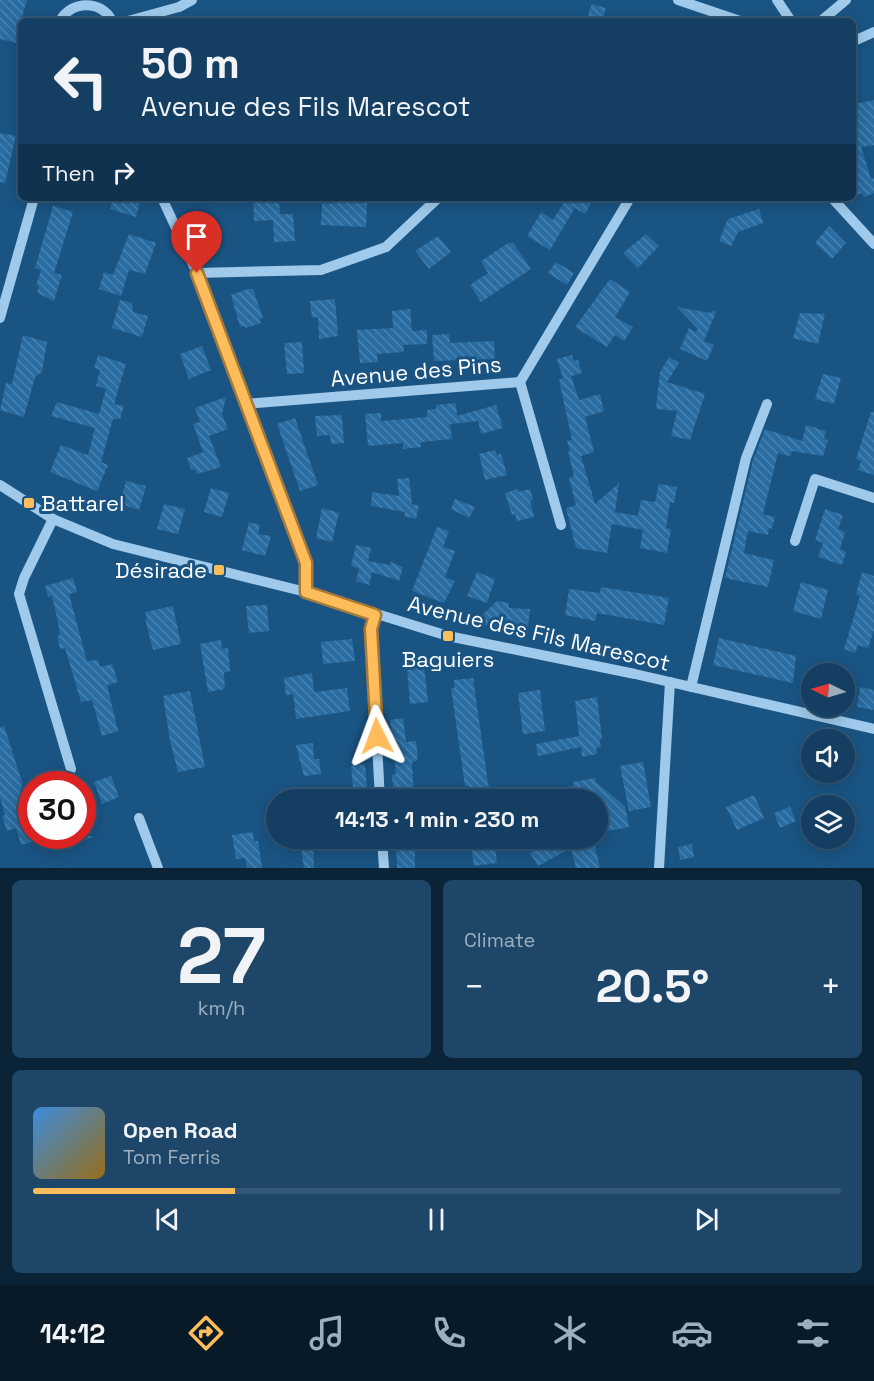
<!DOCTYPE html>
<html lang="en">
<head>
<meta charset="utf-8">
<style>
  body { margin:0; font-family:"Space Grotesk",sans-serif; background:#1d4668; color:#f1f3f6; height:100vh; display:flex; flex-direction:column; font-size:22px; white-space:nowrap }
  * { box-sizing:border-box; margin:0 }
  p { font-size:20px; color:#9dafbe }
  .icon { flex:none; width:33px; height:33px; fill:none; stroke:currentColor; stroke-width:2; stroke-linecap:round; stroke-linejoin:round }
  .map { position:relative; height:868px; overflow:hidden }
  .details { display:flex; flex-direction:column; gap:12px; padding:12px; background:#0b2336; flex:1 }
  .details>* { flex:none }
  .top-card { position:absolute; left:18px; top:18px; width:838px; height:183px; border-radius:9px; box-shadow:0 3px 15px #0003,0 0 0 2px #335877; background:#143f62; color:#f1f3f6; overflow:hidden }
  .needle { width:39px; rotate:275deg }
  .fabs { position:absolute; left:801px; top:663px; display:grid; gap:12px }
  .fabs a { display:grid; place-items:center; width:54px; height:54px; border-radius:50%; background:#143f62; box-shadow:0 3px 15px #0003,0 0 0 2px #335877; font-size:30px }
  .speed { position:absolute; left:18px; top:771px; display:flex; gap:12px; font-size:30px; font-weight:700; text-align:center }
  .speed>* { display:grid; place-content:center; width:78px; height:78px; border-radius:50%; background:#143f62; box-shadow:0 3px 15px #0003,0 0 0 2px #335877; line-height:1 }
  .speed .limit { border:9px solid #d22; background:#fff; color:#111 }
  .pin { position:absolute; display:grid; place-items:center; width:51px; height:51px; color:#fff; margin:-62px -26px; border-radius:50% 50% 50% 0; rotate:-45deg; box-shadow:0 0 6px #0007 }
  .pin .icon { rotate:45deg }
  .me { position:absolute; width:66px; margin:-33px; rotate:357deg; stroke-linejoin:round; filter:drop-shadow(0 0 4px #0008) }
  .turn { display:flex; align-items:center; gap:21px; height:126px; padding:0 24px; font-size:27px }
  .turn .icon { width:78px; height:78px; stroke-width:2.5 }
  .turn b { display:block; font-size:42px; line-height:51px }
  .then { display:flex; align-items:center; height:57px; padding:0 24px; background:#0003; gap:12px; font-size:22px }
  .big { font-size:45px; font-weight:600; line-height:1.1 }
  .details .tile { flex:1; display:flex; flex-direction:column; justify-content:center; gap:9px; min-width:0; padding:0 21px; border-radius:9px; background:#1d4668 }
  .details .dial { align-items:center; gap:0 }
  .dial b { font-size:78px; line-height:1 }
  .song { display:flex; align-items:center; gap:18px }
  .cover { width:72px; height:72px; border-radius:9px; background:linear-gradient(135deg,hsl(210 70% 55%),hsl(40 70% 35%)) }
  .played { height:6px; border-radius:3px; background:linear-gradient(90deg,#febc5a 25%,#335877 25%) }
  .keys { display:flex; justify-content:space-around; direction:ltr }
  .heat { display:flex; justify-content:space-between; align-items:center; font-size:33px; direction:ltr }
  .details .tiles { flex:1; display:grid; gap:12px; grid-template-columns:1fr 1fr }
  .tile:last-child { grid-column:span 2 }
  .trip { position:absolute; left:266px; top:789px; width:342px; height:60px; border-radius:30px; background:#143f62; box-shadow:0 3px 15px #0003,0 0 0 2px #335877; font-weight:600; line-height:60px; text-align:center }
  .tabs { display:flex; height:96px; justify-content:space-around; align-items:center; background:#081927; color:#9dafbe }
  .tabs .icon { width:42px; height:42px }
  .tabs .on { color:#febc5a }
  .tabs b { font-size:27px; color:#f1f3f6 }
  .map>svg:first-child { display:block }
  .building { fill:url(#building-back-hatch) }
  .lines { fill:none; stroke-linecap:round; stroke-linejoin:round }
  .minor { stroke:#9fcaeb; stroke-width:10 }
  .route-casing { stroke:#a57a3a; stroke-width:15 }
  .route { stroke:#febc5a; stroke-width:10 }
  .poi-dot { fill:#febc5a; stroke:#1a5483; stroke-width:2 }
  .labels { text-anchor:middle; stroke-width:6; stroke-linejoin:round; paint-order:stroke }
  .street-label { font-size:22px; fill:#fff; stroke:#1a5483 }
  .poi-label { font-size:22px; fill:#fff; stroke:#1a5483; text-anchor:start }
</style>
</head>
<body>
<div class="map">
<svg width="874" height="868" viewBox="0 0 874 868">
  <defs>
    <pattern id="building-back-hatch" width="6" height="6" patternUnits="userSpaceOnUse" patternTransform="scale(1.5)"><rect width="6" height="6" fill="#286ca1"/><path d="M-1 5l2 2M0 0l6 6M5-1l2 2" fill="none" stroke="#4882af"/></pattern>
  </defs>
  <rect width="100%" height="100%" fill="#1a5483"/>
  <g class="building">
    <polygon points="0,0 27,0 21,21 21,44 0,39"/>
    <polygon points="592,4 606,8 602,21 586,21"/>
    <polygon points="874,100 874,145 861,147 871,179 874,178 874,193 864,197 862,193 857,195 854,189 854,104"/>
    <polygon points="0,133 16,136 5,183 0,182"/>
    <polygon points="113,198 141,198 136,217 110,209"/>
    <polygon points="253,198 279,198 280,214 293,214 295,241 274,242 273,220 254,221"/>
    <polygon points="557,198 594,198 585,214 575,208 550,250 527,236 541,212 553,220 564,202"/>
    <polygon points="332,201 367,203 366,227 321,225 322,203 332,204"/>
    <polygon points="53,206 73,212 54,273 62,275 54,301 37,293 39,286 36,285 41,270 35,268"/>
    <polygon points="759,209 763,223 738,232 731,246 719,241 728,219"/>
    <polygon points="829,226 846,243 832,259 815,243"/>
    <polygon points="129,234 156,243 145,274 129,270 121,296 99,289 104,272 113,275"/>
    <polygon points="646,234 659,246 638,268 623,253"/>
    <polygon points="438,236 451,252 429,269 415,251"/>
    <polygon points="508,243 513,243 531,269 481,302 470,285 488,273 481,261"/>
    <polygon points="556,262 574,273 567,285 548,273"/>
    <polygon points="610,279 630,292 615,317 633,327 624,341 615,335 607,347 575,327"/>
    <polygon points="248,289 253,289 263,318 259,319 261,323 245,328 245,326 240,327 231,295"/>
    <polygon points="335,299 338,336 319,339 318,317 312,318 310,301"/>
    <polygon points="120,300 132,303 133,312 148,316 142,337 112,328"/>
    <polygon points="677,307 711,313 713,310 716,312 704,341 714,345 707,361 680,349 689,328 695,332 698,329"/>
    <polygon points="410,309 412,331 427,330 427,344 403,345 404,352 377,354 378,362 360,363 357,330 393,328 392,311"/>
    <polygon points="800,313 825,314 818,344 793,338"/>
    <polygon points="449,334 450,343 494,341 495,359 434,361 432,335"/>
    <polygon points="23,335 47,342 42,372 35,377 24,417 0,410 6,383 12,384"/>
    <polygon points="302,342 304,373 287,374 284,343"/>
    <polygon points="202,346 211,370 189,379 180,354"/>
    <polygon points="98,355 126,364 114,404 124,406 120,419 113,419 101,462 108,465 97,491 50,472 61,445 88,455 95,428 51,416 57,402 99,414 106,389 96,386 100,370 94,368"/>
    <polygon points="572,355 574,361 578,360 582,373 571,376 579,400 600,394 604,411 585,417 594,452 581,456 595,504 619,483 615,512 638,516 641,500 655,502 659,484 677,487 674,503 670,502 666,528 671,529 667,553 640,548 643,530 612,524 607,553 576,548 566,508 576,505 569,478 574,476 568,452 570,451 567,441 572,440 559,380 563,378 557,359"/>
    <polygon points="669,357 679,363 667,382 705,394 690,440 671,436 677,411 656,409 660,372"/>
    <polygon points="823,374 841,378 834,404 815,399"/>
    <polygon points="226,397 222,414 228,429 209,436 221,467 197,474 195,469 191,470 187,458 203,452 193,424 200,422 195,408"/>
    <polygon points="456,403 457,416 496,405 503,428 481,434 478,421 450,424 452,439 421,442 421,447 403,449 403,443 368,446 365,414 381,413 381,421 427,417 427,410 436,409 436,405"/>
    <polygon points="871,412 874,412 874,475 858,470 861,461 856,459"/>
    <polygon points="342,415 344,443 331,444 330,435 317,436 315,416"/>
    <polygon points="295,418 318,485 300,491 277,424"/>
    <polygon points="806,425 826,431 824,439 828,440 823,456 792,451 790,456 778,453 763,514 775,517 772,529 769,528 768,535 748,531 744,553 774,560 768,587 725,578 753,460 765,429 802,441"/>
    <polygon points="495,450 497,455 501,454 507,475 485,480 479,454"/>
    <polygon points="409,478 412,504 419,506 416,519 404,516 405,512 371,506 372,492 399,496 397,479"/>
    <polygon points="126,481 146,486 139,510 120,504"/>
    <polygon points="211,488 229,493 222,517 204,512"/>
    <polygon points="517,489 518,492 530,489 533,500 530,501 534,517 517,521 515,514 512,515 505,493"/>
    <polygon points="455,499 475,507 469,518 451,509"/>
    <polygon points="164,504 185,509 178,534 157,529"/>
    <polygon points="322,508 339,513 332,542 316,538"/>
    <polygon points="825,509 843,515 838,529 845,532 840,549 846,552 842,565 818,557 823,543 815,540"/>
    <polygon points="249,522 260,525 258,534 271,536 265,556 242,550"/>
    <polygon points="437,527 449,531 443,547 455,551 445,577 455,581 444,603 412,591"/>
    <polygon points="356,545 371,548 368,561 390,565 391,562 403,567 399,581 372,572 369,585 356,581 359,568 351,566"/>
    <polygon points="477,572 495,579 487,603 467,596"/>
    <polygon points="862,572 874,576 874,630 868,648 858,645 855,653 844,649 860,596 856,594"/>
    <polygon points="73,578 77,592 69,594 87,661 98,660 100,667 112,664 118,682 107,685 118,731 102,736 92,700 81,702 65,648 60,649 57,636 60,635 58,622 52,596 48,597 45,586"/>
    <polygon points="801,582 828,590 821,619 793,611"/>
    <polygon points="601,587 669,598 664,625 597,613 595,621 565,615 569,589 600,593"/>
    <polygon points="497,601 509,603 509,608 530,609 528,628 473,624"/>
    <polygon points="267,605 269,631 249,633 246,606"/>
    <polygon points="173,606 181,644 153,650 145,619 147,619 145,612"/>
    <polygon points="719,638 796,656 793,683 713,665"/>
    <polygon points="352,639 355,661 323,664 321,642"/>
    <polygon points="221,640 222,649 228,648 230,671 224,673 225,689 208,692 200,644"/>
    <polygon points="424,667 428,702 410,704 407,668"/>
    <polygon points="312,673 314,692 347,688 350,711 296,719 293,694 286,695 284,678"/>
    <polygon points="473,678 489,790 469,793 468,786 465,786 451,688 454,688 454,680"/>
    <polygon points="860,687 874,690 874,710 857,707"/>
    <polygon points="540,690 545,731 523,734 518,693"/>
    <polygon points="190,691 205,767 178,772 170,741 163,696"/>
    <polygon points="597,697 602,739 599,740 601,747 596,748 597,754 582,757 581,747 538,756 536,744 579,736 575,701"/>
    <polygon points="403,718 406,742 416,741 418,757 416,761 412,762 414,797 394,798 392,775 396,774 390,720"/>
    <polygon points="4,726 22,782 21,792 32,822 32,836 36,836 38,840 21,845 16,828 7,831 2,816 5,815 0,797 0,727"/>
    <polygon points="313,743 314,759 319,759 321,774 304,776 296,745"/>
    <polygon points="643,762 651,807 629,811 620,766"/>
    <polygon points="365,764 367,787 353,788 351,766"/>
    <polygon points="111,776 119,797 102,804 94,782"/>
    <polygon points="595,778 596,782 625,806 629,827 597,833 597,800 569,800 567,787 574,786 573,782"/>
    <polygon points="754,795 764,818 737,830 726,807"/>
    <polygon points="790,807 796,821 780,828 774,813"/>
    <polygon points="253,832 254,841 258,841 262,868 247,868 245,858 236,859 232,835"/>
    <polygon points="49,836 92,836 93,837 55,851"/>
    <polygon points="410,838 410,851 415,851 415,868 397,868 396,840"/>
    <polygon points="470,838 494,838 497,863 474,866"/>
    <polygon points="554,838 586,838 581,842 583,843 593,838 600,868 576,868 571,848 538,866 530,853"/>
    <polygon points="313,843 314,868 304,868 300,844"/>
    <polygon points="692,844 694,857 680,860 678,847"/>
  </g>
  <g class="lines">
    <g class="minor">
      <polyline points="678,0 740,21"/>
      <polyline points="777,0 791,21"/>
      <path d="M60 21C71 0 102 0 112 21"/>
      <polyline points="128,21 179,7 192,0"/>
      <polyline points="821,21 846,0"/>
      <polyline points="854,41 874,32"/>
      <polyline points="162,198 197,273 306,563 306,592"/>
      <polyline points="832,198 874,244"/>
      <polyline points="197,273 321,270 386,247 438,198"/>
      <polyline points="0,318 34,198"/>
      <polyline points="520,382 630,198"/>
      <polyline points="520,382 561,525"/>
      <polyline points="244,404 520,382"/>
      <polyline points="0,485 53,519 113,544 306,592 448,636 635,674 874,729"/>
      <polyline points="53,519 24,578 19,594 71,769"/>
      <polyline points="795,541 815,479 874,498"/>
      <polyline points="375,615 371,629 380,800"/>
      <polyline points="691,687 746,458 767,404"/>
      <polyline points="139,818 158,868"/>
      <polyline points="382,838 384,868"/>
      <polyline points="659,868 670,682"/>
    </g>
  </g>
  <g class="lines">
    <defs>
      <polyline id="route" points="197,273 306,563 306,592 375,615 371,629 377,736"/>
    </defs>
    <use href="#route" class="route-casing"/>
    <use href="#route" class="route"/>
  </g>
  <g class="poi-dot">
    <rect x="23" y="497" width="12" height="12" rx="3"/>
    <rect x="213" y="564" width="12" height="12" rx="3"/>
    <rect x="442" y="630" width="12" height="12" rx="3"/>
  </g>
  <g class="labels">
    <g class="street-label">
      <text transform="translate(416 371) rotate(-5)" y="8">Avenue des Pins</text>
      <text transform="translate(539 633) rotate(13)" y="8">Avenue des Fils Marescot</text>
    </g>
    <g class="poi-label">
      <text x="41" y="511">Battarel</text>
      <text x="207" y="578" text-anchor="end">Désirade</text>
      <text x="448" y="667" text-anchor="middle">Baguiers</text>
    </g>
  </g>
</svg>
<div class="fabs">
<a><svg class="needle" viewBox="-14 -14 28 28"><path d="M0-13l5 13h-10z" fill="#e53935"/><path d="M0 13l5-13h-10z" fill="#9dafbe"/></svg></a>
<a><svg class="icon" aria-label="sound" viewBox="0 0 24 24"><path d="M4 9h4l5-4v14l-5-4H4zM17 9q2 3 0 6"/></svg></a>
<a><svg class="icon" aria-label="layers" viewBox="0 0 24 24"><path d="M12 4l9 5-9 5-9-5zM3 14l9 5 9-5"/></svg></a>
</div>
<div class="speed"><div class="limit">30</div></div>
<div class="pin" style="left:197px;top:273px;background:#d93025"><svg class="icon" aria-label="arrive" viewBox="0 0 24 24"><path d="M6 21V4h12l-3 4 3 4H6"/></svg></div>
<svg class="me" style="left:377px;top:736px" viewBox="-20 -20 40 40"><path d="M0-17L14 15 0 8-14 15z" fill="#febc5a" stroke="#fff" stroke-width="4"/></svg>
<div class="trip">14:13 · 1 min · 230 m</div>
<div class="top-card">
<div class="turn"><svg class="icon" aria-label="left" viewBox="0 0 24 24"><path d="M17 20v-9H6M10 6l-5 5 5 5"/></svg><div><b>50 m</b>Avenue des Fils Marescot</div></div>
<div class="then">Then<svg class="icon" aria-label="right" viewBox="0 0 24 24"><path d="M7 20v-9h11M14 6l5 5-5 5"/></svg></div>
</div>
</div>
<section class="details">
<div class="tiles">
<div class="tile dial"><b>27</b><p>km/h</p></div>
<div class="tile"><p>Climate</p>
<div class="heat"><a>−</a><b class="big">20.5°</b><a>+</a></div>
</div>
<div class="tile">
<div class="song"><i class="cover"></i><div><b>Open Road</b><p>Tom Ferris</p></div></div>
<div class="played"></div>
<div class="keys"><svg class="icon" aria-label="previous" viewBox="0 0 24 24"><path d="M18 5L8 12l10 7zM5 5v14"/></svg><svg class="icon" aria-label="pause" viewBox="0 0 24 24"><path d="M8 5v14M16 5v14"/></svg><svg class="icon" aria-label="next" viewBox="0 0 24 24"><path d="M6 5l10 7-10 7zM19 5v14"/></svg></div>
</div>
</div>
</section>
<nav class="tabs">
<b>14:12</b>
<svg class="icon on" aria-label="directions" viewBox="0 0 24 24"><path d="M12 3l9 9-9 9-9-9zM9 14v-3h6M13 9l2 2-2 2"/></svg>
<svg class="icon" aria-label="music" viewBox="0 0 24 24"><path d="M9 18V5l10-2v13"/><circle cx="6" cy="18" r="3"/><circle cx="16" cy="16" r="3"/></svg>
<svg class="icon" aria-label="phone" viewBox="0 0 24 24"><path d="M5 4h4l2 5-3 2q2 4 5 5l2-3 5 2v4C11 20 4 13 5 4z"/></svg>
<svg class="icon" aria-label="climate" viewBox="0 0 24 24"><path d="M12 3v18M4 7l16 10M4 17L20 7"/></svg>
<svg class="icon" aria-label="car" viewBox="0 0 24 24"><path d="M5 17H2v-5l4-1 3-4h7l3 4 3 1v5h-3M9 17h6M6 11h13"/><circle cx="7" cy="17" r="2"/><circle cx="17" cy="17" r="2"/></svg>
<svg class="icon" aria-label="filters" viewBox="0 0 24 24"><path d="M4 7h16M4 17h16"/><circle cx="9" cy="7" r="2"/><circle cx="15" cy="17" r="2"/></svg>
</nav>
</body>
</html>
